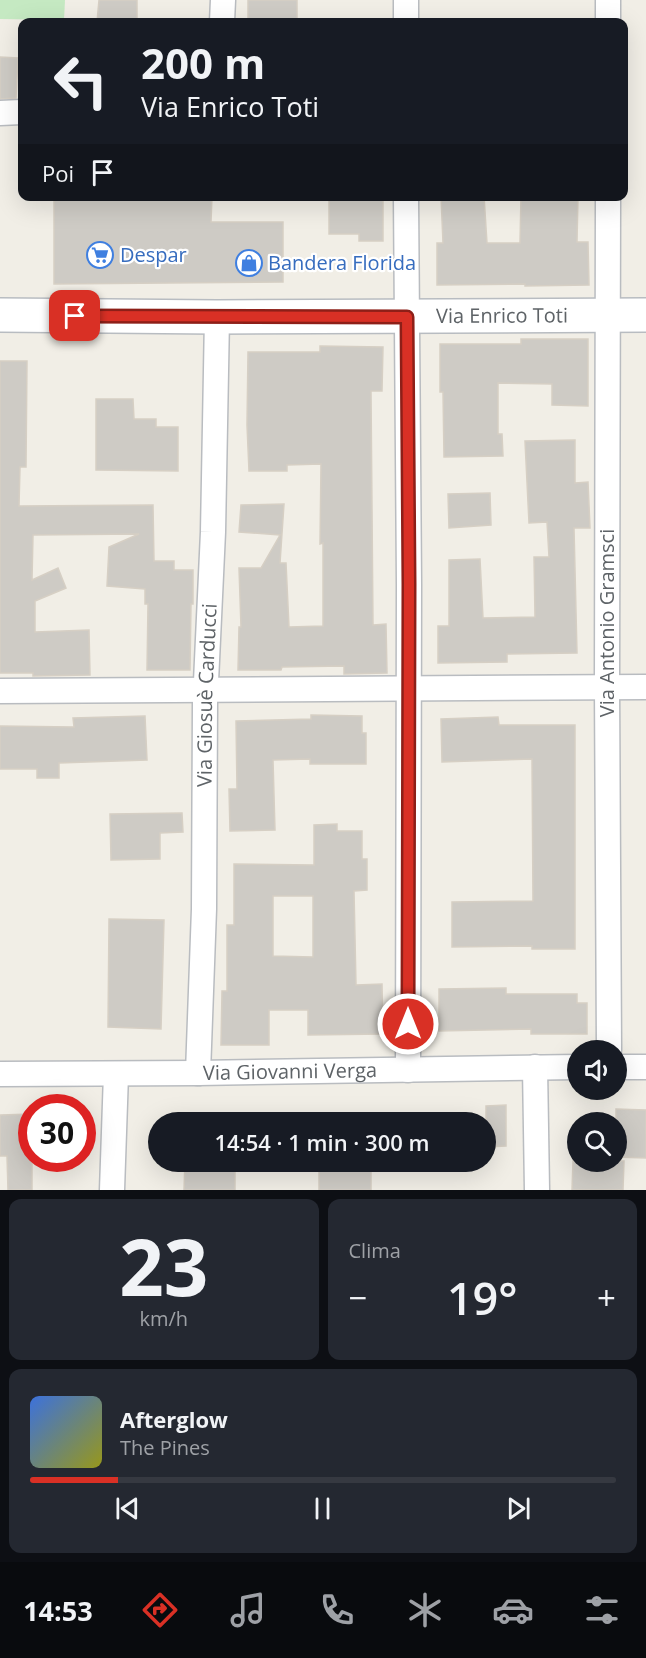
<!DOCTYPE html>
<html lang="it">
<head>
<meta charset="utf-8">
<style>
  body { margin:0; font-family:"Open Sans",sans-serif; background:#242831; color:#f1f3f6; height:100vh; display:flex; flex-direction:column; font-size:22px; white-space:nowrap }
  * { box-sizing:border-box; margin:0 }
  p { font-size:20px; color:#9ea1a6 }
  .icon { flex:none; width:33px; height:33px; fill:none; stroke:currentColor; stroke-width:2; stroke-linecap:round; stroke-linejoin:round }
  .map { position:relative; height:1190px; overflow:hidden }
  .side { display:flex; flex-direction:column; gap:9px; padding:9px; background:#0d0f14; flex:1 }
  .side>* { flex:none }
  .hud { position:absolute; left:18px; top:18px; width:610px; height:183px; border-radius:12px; box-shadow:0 6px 24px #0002; background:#171b24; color:#f1f3f6; overflow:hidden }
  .controls { position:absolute; left:567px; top:1040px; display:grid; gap:12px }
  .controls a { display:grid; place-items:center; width:60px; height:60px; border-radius:50%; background:#171b24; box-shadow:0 6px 24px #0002; font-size:30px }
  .speed { position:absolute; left:18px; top:1094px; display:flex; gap:12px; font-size:30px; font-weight:700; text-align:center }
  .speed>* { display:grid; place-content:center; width:78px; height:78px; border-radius:50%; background:#171b24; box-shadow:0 6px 24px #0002; line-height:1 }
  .speed .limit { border:9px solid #d22; background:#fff; color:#111 }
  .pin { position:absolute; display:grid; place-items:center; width:51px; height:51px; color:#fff; margin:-26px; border-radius:12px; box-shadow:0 3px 9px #0006 }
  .me { position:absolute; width:66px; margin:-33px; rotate:0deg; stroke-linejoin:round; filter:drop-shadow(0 0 4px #0008) }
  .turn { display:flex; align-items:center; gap:21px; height:126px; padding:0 24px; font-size:27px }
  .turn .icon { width:78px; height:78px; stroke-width:2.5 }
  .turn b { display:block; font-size:42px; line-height:51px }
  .then { display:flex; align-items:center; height:57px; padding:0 24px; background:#0003; gap:12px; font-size:22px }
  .big { font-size:45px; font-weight:600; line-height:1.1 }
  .side .widget { flex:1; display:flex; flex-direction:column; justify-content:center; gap:9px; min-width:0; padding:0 21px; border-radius:12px; background:#242831 }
  .side .dial { align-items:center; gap:0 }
  .dial b { font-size:78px; line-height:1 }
  .song { display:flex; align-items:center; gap:18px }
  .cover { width:72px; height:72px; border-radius:9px; background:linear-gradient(135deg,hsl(220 70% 55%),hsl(60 70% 35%)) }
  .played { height:6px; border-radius:3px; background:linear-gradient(90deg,#d93025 15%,#363941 15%) }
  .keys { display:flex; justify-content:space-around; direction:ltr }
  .heat { display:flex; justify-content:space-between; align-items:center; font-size:33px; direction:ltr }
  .side .tiles { flex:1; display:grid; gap:9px; grid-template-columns:1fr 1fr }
  .widget:last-child { grid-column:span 2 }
  .trip { position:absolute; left:148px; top:1112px; width:348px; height:60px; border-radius:30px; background:#171b24; box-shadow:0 6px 24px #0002; font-weight:600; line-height:60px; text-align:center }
  .tabs { display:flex; height:96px; justify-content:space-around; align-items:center; background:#090b0e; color:#9ea1a6 }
  .tabs .icon { width:42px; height:42px }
  .tabs .selected { color:#d93025 }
  .tabs b { font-size:27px; color:#f1f3f6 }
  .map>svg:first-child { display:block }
  .green { fill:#c5e9c2 }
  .building { fill:#cecbc5; stroke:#d6cfc4; stroke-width:1.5; fill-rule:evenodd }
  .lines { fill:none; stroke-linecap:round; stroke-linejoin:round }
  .street-casing { stroke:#b9bcc0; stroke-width:27 }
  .secondary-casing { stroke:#b8bcc1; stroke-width:36 }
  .street { stroke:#fff; stroke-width:24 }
  .secondary { stroke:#fff; stroke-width:33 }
  .route-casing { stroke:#8d1f18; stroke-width:15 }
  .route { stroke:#d93025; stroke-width:10 }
  .labels { text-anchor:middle; stroke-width:4.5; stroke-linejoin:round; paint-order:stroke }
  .shop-label { font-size:20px; fill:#366cbe; stroke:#fff; text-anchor:start }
  .street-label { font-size:20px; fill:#5e6367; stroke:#fff }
</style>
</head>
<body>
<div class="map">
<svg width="646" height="1190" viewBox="0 0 646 1190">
  <rect width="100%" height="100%" fill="#f1eee6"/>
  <polygon class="green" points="0,0 65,0 64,20 0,19"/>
  <g class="building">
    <polygon points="99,0 137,0 137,22 97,22"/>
    <rect x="248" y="0" width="49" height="22"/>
    <polygon points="0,57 18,58 16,98 0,99"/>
    <polygon points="54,196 212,196 211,222 283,222 283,282 54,284"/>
    <polygon points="329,196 379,196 383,198 383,241 359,241 359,234 329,234"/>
    <polygon points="441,196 484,196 487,243 520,243 521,196 578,196 577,242 588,242 589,285 525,286 525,284 437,285 437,243 443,243"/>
    <polygon points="521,339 588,339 588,406 552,405 552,384 498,383 498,434 502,434 503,456 444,457 443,392 440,392 440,344 521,344"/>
    <polygon points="320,346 383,347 382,391 371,391 373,625 386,624 387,673 344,674 344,666 282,667 281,670 238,670 239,627 241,627 239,568 261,568 280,535 239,532 241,505 284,504 280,563 286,563 289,627 323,626 323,543 320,544 321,464 287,465 287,471 249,471 247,425 248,352 320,352"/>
    <polygon points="0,361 27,361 26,467 20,467 19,506 153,505 154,561 174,561 174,570 193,570 193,604 191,604 190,670 147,670 148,604 145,604 145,589 107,586 109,547 139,534 33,535 32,580 58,568 66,588 35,601 35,632 89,630 90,675 33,676 33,673 0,673"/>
    <polygon points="96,399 133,399 134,419 156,419 156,427 178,427 178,471 96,470"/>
    <polygon points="575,440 575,483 588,482 590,528 574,528 577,653 507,654 507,662 438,663 438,626 449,626 449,560 480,559 483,618 535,617 534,557 549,557 547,522 529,523 525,441"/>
    <polygon points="490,493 491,525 449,528 448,494"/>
    <polygon points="311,715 362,716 362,733 366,733 366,764 310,764 310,759 273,760 275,830 230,831 229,789 237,789 236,721 311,719"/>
    <polygon points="145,716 147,760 59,763 59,778 37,778 37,769 0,769 0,726 74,727 73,718"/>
    <polygon points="498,717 499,725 575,725 575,949 532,949 532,946 452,947 452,902 533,901 532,759 442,762 441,719"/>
    <polygon points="182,813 183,832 160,833 160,859 111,860 110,814"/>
    <path d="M337 824V831H362V859H367V890L354 891 356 985 382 984 383 1034 308 1035V1010H269V1045H221L222 991H227V925H234V864L314 865V825ZM273 896H313V957L273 956Z"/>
    <polygon points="109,919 164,920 161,1029 108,1027"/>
    <polygon points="506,988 506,994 577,994 577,1003 587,1003 587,1034 531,1034 531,1029 439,1031 439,989"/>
    <polygon points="506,1105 506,1146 486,1147 486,1106"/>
    <polygon points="616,1109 646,1110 646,1158 616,1157"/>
    <polygon points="32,1114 32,1190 8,1190 7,1156 0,1156 0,1115"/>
    <polygon points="185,1161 235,1161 235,1190 184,1190"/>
    <rect x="319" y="1161" width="52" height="29"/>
    <polygon points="573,1161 624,1161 623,1190 572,1190"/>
  </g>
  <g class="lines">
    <defs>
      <g id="street">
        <polyline points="406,0 406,22"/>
        <polyline points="608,0 608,22"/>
        <polyline points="222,22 223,0"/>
        <polyline points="0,113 22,112"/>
        <polyline points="406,196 409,584 408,1070"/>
        <polyline points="608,196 607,687 609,1050"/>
        <polyline points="0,691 646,687"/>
        <polyline points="535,1067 537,1190"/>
        <polyline points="616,1067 646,1067"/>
        <path id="s1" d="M198 1073 204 909 205 703 213 532 217 317"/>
        <path id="s2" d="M0 1074 198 1073 578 1067"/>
        <polyline points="112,1190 116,1074"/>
      </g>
      <g id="secondary">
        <path id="s3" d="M0 315 217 317 646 315"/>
      </g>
    </defs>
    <use href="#street" class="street-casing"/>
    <use href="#secondary" class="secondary-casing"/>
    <use href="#street" class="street"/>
    <use href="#secondary" class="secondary"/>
  </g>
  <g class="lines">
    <defs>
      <polyline id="route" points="75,316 407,317 409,584 408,1024"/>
    </defs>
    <use href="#route" class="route-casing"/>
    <use href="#route" class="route"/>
  </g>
  <defs>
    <symbol id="supermarket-ring" viewBox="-11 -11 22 22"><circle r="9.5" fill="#fff" stroke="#3f7fe0" stroke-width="1.5"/><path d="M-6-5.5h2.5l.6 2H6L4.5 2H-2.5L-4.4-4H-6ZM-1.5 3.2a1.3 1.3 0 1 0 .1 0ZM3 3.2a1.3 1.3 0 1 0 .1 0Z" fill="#3f7fe0"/></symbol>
    <symbol id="shop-ring" viewBox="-11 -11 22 22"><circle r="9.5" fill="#fff" stroke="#3f7fe0" stroke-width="1.5"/><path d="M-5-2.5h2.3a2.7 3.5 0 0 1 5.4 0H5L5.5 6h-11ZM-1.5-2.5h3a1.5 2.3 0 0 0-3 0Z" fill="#3f7fe0"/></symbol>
  </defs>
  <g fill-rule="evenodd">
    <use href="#supermarket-ring" x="85" y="240" width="30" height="30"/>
    <use href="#shop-ring" x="234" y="248" width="30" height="30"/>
  </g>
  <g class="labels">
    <g class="shop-label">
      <text x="120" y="262">Despar</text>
      <text x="268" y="270">Bandera Florida</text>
    </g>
    <g class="street-label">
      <text dy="7" stroke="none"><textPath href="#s3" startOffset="502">Via Enrico Toti</textPath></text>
      <text transform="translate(607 623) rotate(-90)" y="7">Via Antonio Gramsci</text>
      <text dy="7" stroke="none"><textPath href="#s1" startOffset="378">Via Giosuè Carducci</textPath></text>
      <text dy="7" stroke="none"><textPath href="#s2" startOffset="290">Via Giovanni Verga</textPath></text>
    </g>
  </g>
</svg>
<div class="controls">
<a><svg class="icon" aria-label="sound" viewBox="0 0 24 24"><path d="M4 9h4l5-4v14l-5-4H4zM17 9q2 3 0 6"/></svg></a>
<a><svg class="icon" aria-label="search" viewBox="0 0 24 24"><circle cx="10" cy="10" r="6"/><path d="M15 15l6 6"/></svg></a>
</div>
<div class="speed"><div class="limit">30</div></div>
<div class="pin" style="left:75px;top:316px;background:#d93025"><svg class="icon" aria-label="arrive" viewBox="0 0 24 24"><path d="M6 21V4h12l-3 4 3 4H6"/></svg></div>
<svg class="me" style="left:408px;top:1024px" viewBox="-20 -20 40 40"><circle r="17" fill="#d93025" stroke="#fff" stroke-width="3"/><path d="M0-11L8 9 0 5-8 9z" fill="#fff"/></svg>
<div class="trip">14:54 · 1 min · 300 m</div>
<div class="hud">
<div class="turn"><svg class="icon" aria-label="left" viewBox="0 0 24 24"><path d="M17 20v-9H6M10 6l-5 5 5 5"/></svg><div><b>200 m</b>Via Enrico Toti</div></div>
<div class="then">Poi<svg class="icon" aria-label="arrive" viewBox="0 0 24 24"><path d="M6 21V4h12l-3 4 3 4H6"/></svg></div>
</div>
</div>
<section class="side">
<div class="tiles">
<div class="widget dial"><b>23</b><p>km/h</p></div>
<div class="widget"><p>Clima</p>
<div class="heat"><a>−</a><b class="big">19°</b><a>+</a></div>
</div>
<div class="widget">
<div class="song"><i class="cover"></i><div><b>Afterglow</b><p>The Pines</p></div></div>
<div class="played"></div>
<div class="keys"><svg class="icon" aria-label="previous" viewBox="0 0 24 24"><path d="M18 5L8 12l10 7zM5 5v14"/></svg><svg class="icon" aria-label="pause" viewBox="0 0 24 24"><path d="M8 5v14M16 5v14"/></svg><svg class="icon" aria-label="next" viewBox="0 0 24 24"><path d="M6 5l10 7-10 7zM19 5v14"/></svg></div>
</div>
</div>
</section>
<nav class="tabs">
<b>14:53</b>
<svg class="icon selected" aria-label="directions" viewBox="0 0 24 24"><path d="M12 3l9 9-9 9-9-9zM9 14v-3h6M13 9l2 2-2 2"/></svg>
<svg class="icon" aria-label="music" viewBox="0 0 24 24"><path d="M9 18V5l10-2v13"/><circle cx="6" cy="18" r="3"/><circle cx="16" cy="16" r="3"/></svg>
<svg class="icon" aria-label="phone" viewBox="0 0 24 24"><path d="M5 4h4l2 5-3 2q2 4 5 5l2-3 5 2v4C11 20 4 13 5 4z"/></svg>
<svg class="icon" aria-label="climate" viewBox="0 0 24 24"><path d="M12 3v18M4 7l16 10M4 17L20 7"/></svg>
<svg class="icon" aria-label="car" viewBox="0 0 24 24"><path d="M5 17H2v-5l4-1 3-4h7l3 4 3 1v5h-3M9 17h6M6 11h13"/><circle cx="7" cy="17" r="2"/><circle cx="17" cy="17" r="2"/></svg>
<svg class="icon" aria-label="filters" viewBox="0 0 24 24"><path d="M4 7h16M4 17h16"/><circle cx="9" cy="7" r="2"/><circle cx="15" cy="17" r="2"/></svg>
</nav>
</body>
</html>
